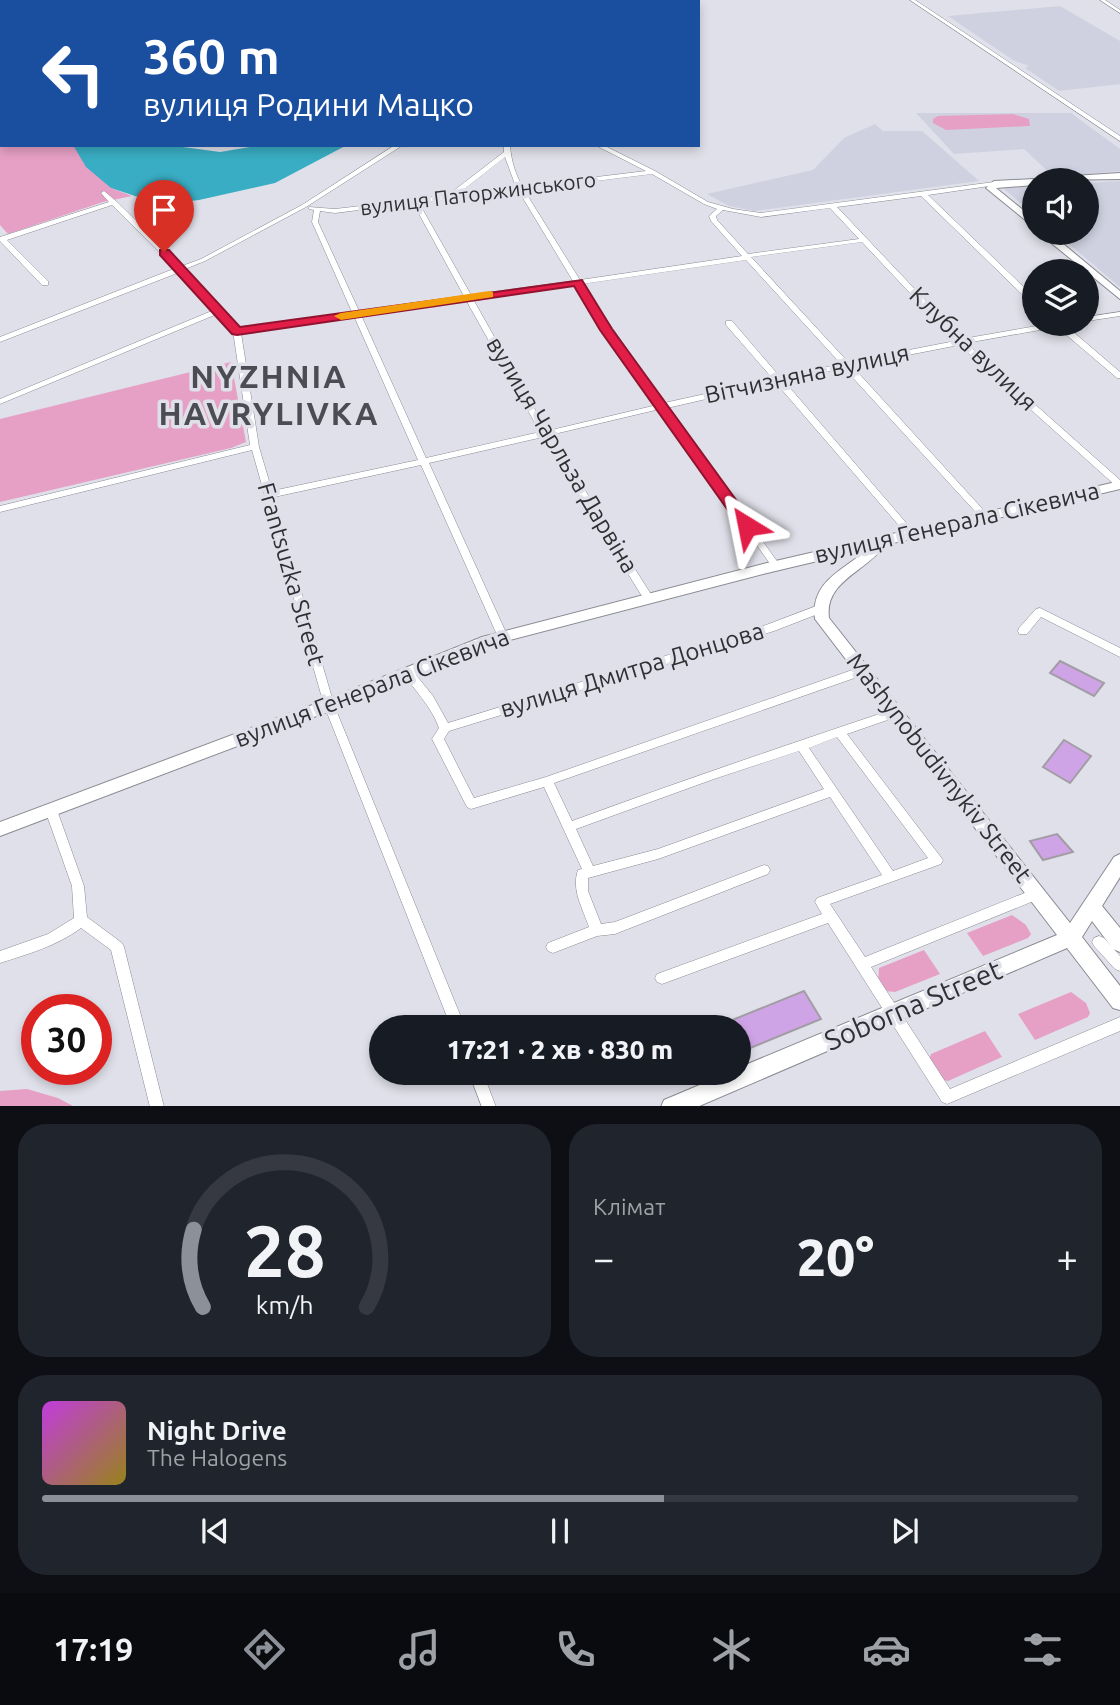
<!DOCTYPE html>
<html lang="uk">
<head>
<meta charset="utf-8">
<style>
  body { margin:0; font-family:Ubuntu,sans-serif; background:#20242c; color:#f1f3f6; height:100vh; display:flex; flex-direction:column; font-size:26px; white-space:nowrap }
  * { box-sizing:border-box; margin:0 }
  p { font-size:23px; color:#9ea1a6 }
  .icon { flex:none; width:38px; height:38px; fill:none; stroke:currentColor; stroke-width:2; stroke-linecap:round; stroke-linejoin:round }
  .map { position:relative; height:1106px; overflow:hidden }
  .side { display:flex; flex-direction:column; gap:18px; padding:18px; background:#0d0f14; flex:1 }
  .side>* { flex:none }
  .hud { position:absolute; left:0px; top:0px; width:700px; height:147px; box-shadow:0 4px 10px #0003; background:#1a4fa0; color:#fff; overflow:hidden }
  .controls { position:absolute; left:1022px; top:168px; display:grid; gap:14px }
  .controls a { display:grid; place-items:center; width:77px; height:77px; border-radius:50%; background:#171b24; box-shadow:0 4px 10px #0003; font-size:35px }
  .speed { position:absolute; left:21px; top:994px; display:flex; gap:14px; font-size:35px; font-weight:700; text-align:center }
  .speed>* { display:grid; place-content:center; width:91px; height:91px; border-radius:50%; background:#171b24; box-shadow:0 4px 10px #0003; line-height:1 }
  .speed .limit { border:10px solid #d22; background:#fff; color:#111 }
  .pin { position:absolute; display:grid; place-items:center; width:60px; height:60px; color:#fff; margin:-72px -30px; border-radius:50% 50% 50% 0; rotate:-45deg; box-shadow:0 0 7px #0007 }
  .pin .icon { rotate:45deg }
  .me { position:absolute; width:77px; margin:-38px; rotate:325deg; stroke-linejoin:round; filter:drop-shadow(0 0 5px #0008) }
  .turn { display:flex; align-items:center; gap:24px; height:147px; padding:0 28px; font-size:32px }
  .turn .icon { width:91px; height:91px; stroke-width:2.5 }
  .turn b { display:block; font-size:49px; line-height:60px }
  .big { font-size:52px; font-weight:800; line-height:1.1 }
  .side .tile { flex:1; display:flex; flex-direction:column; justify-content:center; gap:10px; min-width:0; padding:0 24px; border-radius:28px; background:#20242c }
  .side .dial { align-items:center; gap:0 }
  .dial svg { height:182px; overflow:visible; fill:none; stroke:#363941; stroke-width:7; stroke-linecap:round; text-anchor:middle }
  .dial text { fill:#f1f3f6; stroke:none }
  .song { display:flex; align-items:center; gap:21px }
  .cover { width:84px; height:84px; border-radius:10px; background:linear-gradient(135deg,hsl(290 70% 55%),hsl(50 70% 35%)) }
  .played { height:7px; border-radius:4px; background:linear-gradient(90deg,#8c9099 60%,#363941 60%) }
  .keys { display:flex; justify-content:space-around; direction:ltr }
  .heat { display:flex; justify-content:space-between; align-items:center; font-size:38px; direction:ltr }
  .side .tiles { flex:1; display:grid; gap:18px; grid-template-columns:1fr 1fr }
  .tile:last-child { grid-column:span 2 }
  .trip { position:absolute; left:369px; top:1015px; width:382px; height:70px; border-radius:35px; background:#171b24; box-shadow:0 4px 10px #0003; font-weight:800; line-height:70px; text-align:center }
  .menu { display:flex; height:112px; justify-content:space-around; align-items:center; background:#090b0e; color:#9ea1a6 }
  .menu .icon { width:49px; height:49px }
  .menu .current { color:#8c9099 }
  .menu b { font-size:32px; color:#f1f3f6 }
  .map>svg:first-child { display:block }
  .built { fill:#cfd1e1 }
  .green { fill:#e7a0c5 }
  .water { fill:#39adc3 }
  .building { fill:#cfa4e7; stroke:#a29da5; stroke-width:2 }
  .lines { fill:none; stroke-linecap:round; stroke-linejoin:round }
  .street-casing { stroke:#898a92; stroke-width:1 }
  .secondary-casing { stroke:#898a92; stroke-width:2 }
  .street { fill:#fff; fill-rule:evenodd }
  .secondary { fill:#fff; fill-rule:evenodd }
  .route { fill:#e11d48; stroke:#92132f; stroke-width:2 }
  .slow { fill:#f59e0b }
  .labels { text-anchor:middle; stroke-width:7; stroke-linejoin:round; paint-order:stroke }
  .far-street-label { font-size:21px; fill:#303034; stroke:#dfe0e9 }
  .street-label { font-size:24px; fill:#303034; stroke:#dfe0e9 }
  .near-street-label { font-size:28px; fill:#303034; stroke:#dfe0e9 }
  .district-label { font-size:32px; font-weight:bold; letter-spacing:2px; fill:#4c4d54; stroke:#dfe0e9 }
</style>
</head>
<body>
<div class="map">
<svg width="1120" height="1107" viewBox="0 0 1120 1107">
  <rect width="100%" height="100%" fill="#dfe0e9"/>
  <g class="built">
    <polygon points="1060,6 1120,41 1120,84 1059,91 1025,68 1029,66 1013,60 948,16"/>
    <polygon points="916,113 1071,113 1120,149 1120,171 1054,177 1024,149 954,154"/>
    <polygon points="875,124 883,131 922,131 979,181 755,211 729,206 707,194 813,170 844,138"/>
    <polygon points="1120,181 1120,287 1056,233 1087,233 1087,183"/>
    <polygon points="1034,186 1034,215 1003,188"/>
  </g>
  <g class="green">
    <polygon points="0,0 82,2 2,2 2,145 73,145 111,188 132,196 103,202 8,234 0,225"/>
    <polygon points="1013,114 1029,119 1030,126 946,130 933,123 933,119 938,116"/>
    <polygon points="231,362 246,442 231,448 0,502 0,419"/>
    <polygon points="1012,915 1026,925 1031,934 1028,938 983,956 967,933"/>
    <polygon points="924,950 940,974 895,992 886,991 878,983 879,968"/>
    <polygon points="1071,992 1086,1003 1090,1013 1088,1017 1035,1040 1018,1014"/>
    <polygon points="985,1031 1002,1057 948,1081 939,1079 929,1061 931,1054"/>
    <polygon points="27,1089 58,1098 73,1106 0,1106 0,1091"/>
  </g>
  <polygon class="water" points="73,145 168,145 220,152 262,145 347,145 275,183 199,200 172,203 144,199 111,188 86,167"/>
  <g class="building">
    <polygon points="1060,661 1104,683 1094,696 1050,673"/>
    <polygon points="1064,740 1091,756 1070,783 1043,767"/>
    <polygon points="1057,834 1073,852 1043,860 1030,841"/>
    <polygon points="804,991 821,1019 738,1053 738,1027 715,1027"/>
  </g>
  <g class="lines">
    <defs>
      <g id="street">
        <polygon points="160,0 164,0 164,2 159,2"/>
        <polygon points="215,0 219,0 220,2 215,2"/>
        <polygon points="910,0 915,0 1120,136 1120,141"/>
        <polygon points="1100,0 1105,0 1120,10 1120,13"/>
        <path d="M395 145H403L306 207 205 261 185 269 239 328 352 312 312 222 314 210 309 209V207L335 209 411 200 414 198 417 199 448 195 504 152V145H510C511 160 515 173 522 186L646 171 595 145H603L655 171 708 202 733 209 761 213 994 182 997 184 996 185 928 195 1034 297V303H1031L921 196 837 207 962 339 1048 324H1064L1120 372V378H1117L1057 327 966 343 1120 480V488L1117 487 959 345 852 366 988 515 990 517 985 520 982 519 844 368 784 381 914 532 916 534 911 537 908 536 776 383 667 408 779 564 781 566 776 569 773 568 660 409 550 435 654 599 649 602 645 601 543 437 429 463 508 637 507 640H499L498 637 421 465 274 497 334 705 465 1027H451L324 705 252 450 0 512V506L250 445 233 331 217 314 0 404V399L214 310 180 272 0 342V337L176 268 112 205 7 240 48 281V285H42L0 241V237L109 202 101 193 104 191 116 201 182 266 201 259 302 205ZM505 157 516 187 458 194ZM652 174 704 204 717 209 709 216 711 221 742 256 580 280 524 190ZM518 190 573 281 471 295 419 203ZM413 203 464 296 359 311 318 222 320 211 335 213ZM830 208 859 239 748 254 717 220 716 216 723 210 761 217ZM862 242 955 341 848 362 751 257ZM746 260 841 364 780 377 732 321H726V325L773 379 664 403 582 284ZM576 285 657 405 547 431 473 299ZM466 300 540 432 426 458 361 315ZM354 316 418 460 272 491 259 447 241 333Z"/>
        <polygon points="1120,312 1120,316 1087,321 1087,317"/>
        <path d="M819 605 823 606 824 609 823 612 774 631 449 731 444 739 474 798 546 777 858 668H866L867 671 866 674 554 783 572 821C678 782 784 746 891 710L895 709 899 710 901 713 899 716 847 734 943 860 941 864 830 904 865 957 1037 888 1041 890 1043 894 1041 898 871 967 950 1089 1120 1017V1031L947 1104 942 1102 828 923 662 984 657 982 655 978 657 974 822 914 815 902 817 898 882 875 830 797 658 859 588 878V891L601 924 615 922 764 865 768 866 770 870 768 874 615 934 597 936 553 953 548 951 546 947 548 943 589 927C583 909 571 890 578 870L582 869 544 787 471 809 467 807 432 739 439 728C431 706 416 692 403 673L404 670H412L433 696 448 723 766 625ZM837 737 928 858 893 871 809 748ZM799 751 824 789 658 849 593 866 576 829 711 780Z"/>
        <polygon points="1040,608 1120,648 1120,657 1041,617 1027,634 1019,634 1018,631 1019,628 1036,609"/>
        <path d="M51 805 55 807 57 810 84 886 87 917 122 943 124 947 164 1107H150L111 950 81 928C57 946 28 954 0 963V951L48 934 74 918 72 886 45 810 47 807Z"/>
        <polygon points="1099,936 1104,938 1120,956 1120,971 1115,969 1094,946 1092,942 1094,938"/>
        <polygon points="469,1073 483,1073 496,1107 482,1107"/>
      </g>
      <g id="secondary">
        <polygon points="1120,173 1120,179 1052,180 1057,177"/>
        <polygon points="1034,179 1037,180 1034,180 1034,185 996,188 1034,219 1034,227 986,188 994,181"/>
        <polygon points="1039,233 1050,233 1120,291 1120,299"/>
        <path d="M1120 481V489L885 545C866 572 824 581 829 618L1070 923 1114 857 1120 854V877L1102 906 1120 928V952L1113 949 1092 921 1082 937 1120 986V1010L1113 1008 1067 948 697 1107H661L664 1100 728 1073H738V1068L1057 935 815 619C810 581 844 570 868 549L767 573 491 645 335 709 0 836V822L323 701 482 637 767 563Z"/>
      </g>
    </defs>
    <use href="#street" class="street-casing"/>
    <use href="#secondary" class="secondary-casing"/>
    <use href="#street" class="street"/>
    <use href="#secondary" class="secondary"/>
  </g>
  <polygon class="route" points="160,250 169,250 240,327 582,280 612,329 755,526 747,531 742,530 600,330 574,286 237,335 232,334 160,255"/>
  <polygon class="slow" points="489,291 493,292 493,297 341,320 334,316 341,313"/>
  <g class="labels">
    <g class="far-street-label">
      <text transform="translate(478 194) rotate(-7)" y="7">вулиця Паторжинського</text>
    </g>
    <g class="street-label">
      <text transform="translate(973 349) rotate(44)" y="8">Клубна вулиця</text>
      <text transform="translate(807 374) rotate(-12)" y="8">Вітчизняна вулиця</text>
      <text transform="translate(562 455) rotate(59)" y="8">вулиця Чарльза Дарвіна</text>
      <text transform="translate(957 523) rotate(-13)" y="8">вулиця Генерала Сікевича</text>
      <text transform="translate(291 574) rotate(74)" y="8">Frantsuzka Street</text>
      <text transform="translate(632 670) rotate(-17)" y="8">вулиця Дмитра Донцова</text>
      <text transform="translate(372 688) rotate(-21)" y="8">вулиця Генерала Сікевича</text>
      <text transform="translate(939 768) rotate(52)" y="8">Mashynobudivnykiv Street</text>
    </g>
    <g class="near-street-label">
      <text transform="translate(913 1005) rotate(-23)" y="10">Soborna Street</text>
    </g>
    <g class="district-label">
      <text x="269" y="388">NYZHNIA<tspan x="269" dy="37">HAVRYLIVKA</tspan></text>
    </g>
  </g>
</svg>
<div class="controls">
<a><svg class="icon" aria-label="sound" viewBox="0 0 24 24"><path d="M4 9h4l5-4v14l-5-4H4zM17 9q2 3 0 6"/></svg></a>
<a><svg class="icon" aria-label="layers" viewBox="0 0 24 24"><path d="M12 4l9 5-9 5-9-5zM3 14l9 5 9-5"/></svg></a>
</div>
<div class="speed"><div class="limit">30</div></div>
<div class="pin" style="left:164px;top:252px;background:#d93025"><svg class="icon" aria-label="arrive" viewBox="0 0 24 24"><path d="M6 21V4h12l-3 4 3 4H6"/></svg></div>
<svg class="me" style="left:747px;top:526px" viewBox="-20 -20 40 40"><path d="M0-17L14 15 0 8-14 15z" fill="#e11d48" stroke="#fff" stroke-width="4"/></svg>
<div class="trip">17:21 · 2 хв · 830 m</div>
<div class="hud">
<div class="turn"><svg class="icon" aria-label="left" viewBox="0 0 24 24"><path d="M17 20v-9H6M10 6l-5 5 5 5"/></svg><div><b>360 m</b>вулиця Родини Мацко</div></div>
</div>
</div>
<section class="side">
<div class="tiles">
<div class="tile dial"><svg viewBox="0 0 100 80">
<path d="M14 69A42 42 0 1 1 86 69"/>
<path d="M14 69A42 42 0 0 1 10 35" stroke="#8c9099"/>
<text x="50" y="56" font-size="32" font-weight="700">28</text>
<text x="50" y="72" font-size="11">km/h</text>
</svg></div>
<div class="tile"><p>Клімат</p>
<div class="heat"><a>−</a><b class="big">20°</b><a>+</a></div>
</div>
<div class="tile">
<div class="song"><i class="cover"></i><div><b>Night Drive</b><p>The Halogens</p></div></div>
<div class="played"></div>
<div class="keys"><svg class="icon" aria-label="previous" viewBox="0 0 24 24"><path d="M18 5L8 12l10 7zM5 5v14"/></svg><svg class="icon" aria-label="pause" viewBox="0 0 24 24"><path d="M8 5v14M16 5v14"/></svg><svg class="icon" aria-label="next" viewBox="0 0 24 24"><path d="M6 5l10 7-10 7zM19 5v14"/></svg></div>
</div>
</div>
</section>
<nav class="menu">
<b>17:19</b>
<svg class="icon current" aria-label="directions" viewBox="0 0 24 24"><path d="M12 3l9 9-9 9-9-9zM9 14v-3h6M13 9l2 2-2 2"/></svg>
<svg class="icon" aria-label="music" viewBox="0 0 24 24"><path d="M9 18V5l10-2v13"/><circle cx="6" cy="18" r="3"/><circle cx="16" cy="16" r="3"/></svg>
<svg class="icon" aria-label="phone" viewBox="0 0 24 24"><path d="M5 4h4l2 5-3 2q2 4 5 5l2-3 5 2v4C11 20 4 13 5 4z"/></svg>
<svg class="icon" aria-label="climate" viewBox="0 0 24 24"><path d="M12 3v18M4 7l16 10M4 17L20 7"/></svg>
<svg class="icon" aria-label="car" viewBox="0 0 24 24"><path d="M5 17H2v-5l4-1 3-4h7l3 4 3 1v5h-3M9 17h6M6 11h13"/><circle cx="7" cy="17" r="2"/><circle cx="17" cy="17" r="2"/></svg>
<svg class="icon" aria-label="filters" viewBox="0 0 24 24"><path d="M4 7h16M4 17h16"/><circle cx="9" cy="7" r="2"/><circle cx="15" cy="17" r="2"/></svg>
</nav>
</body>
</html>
